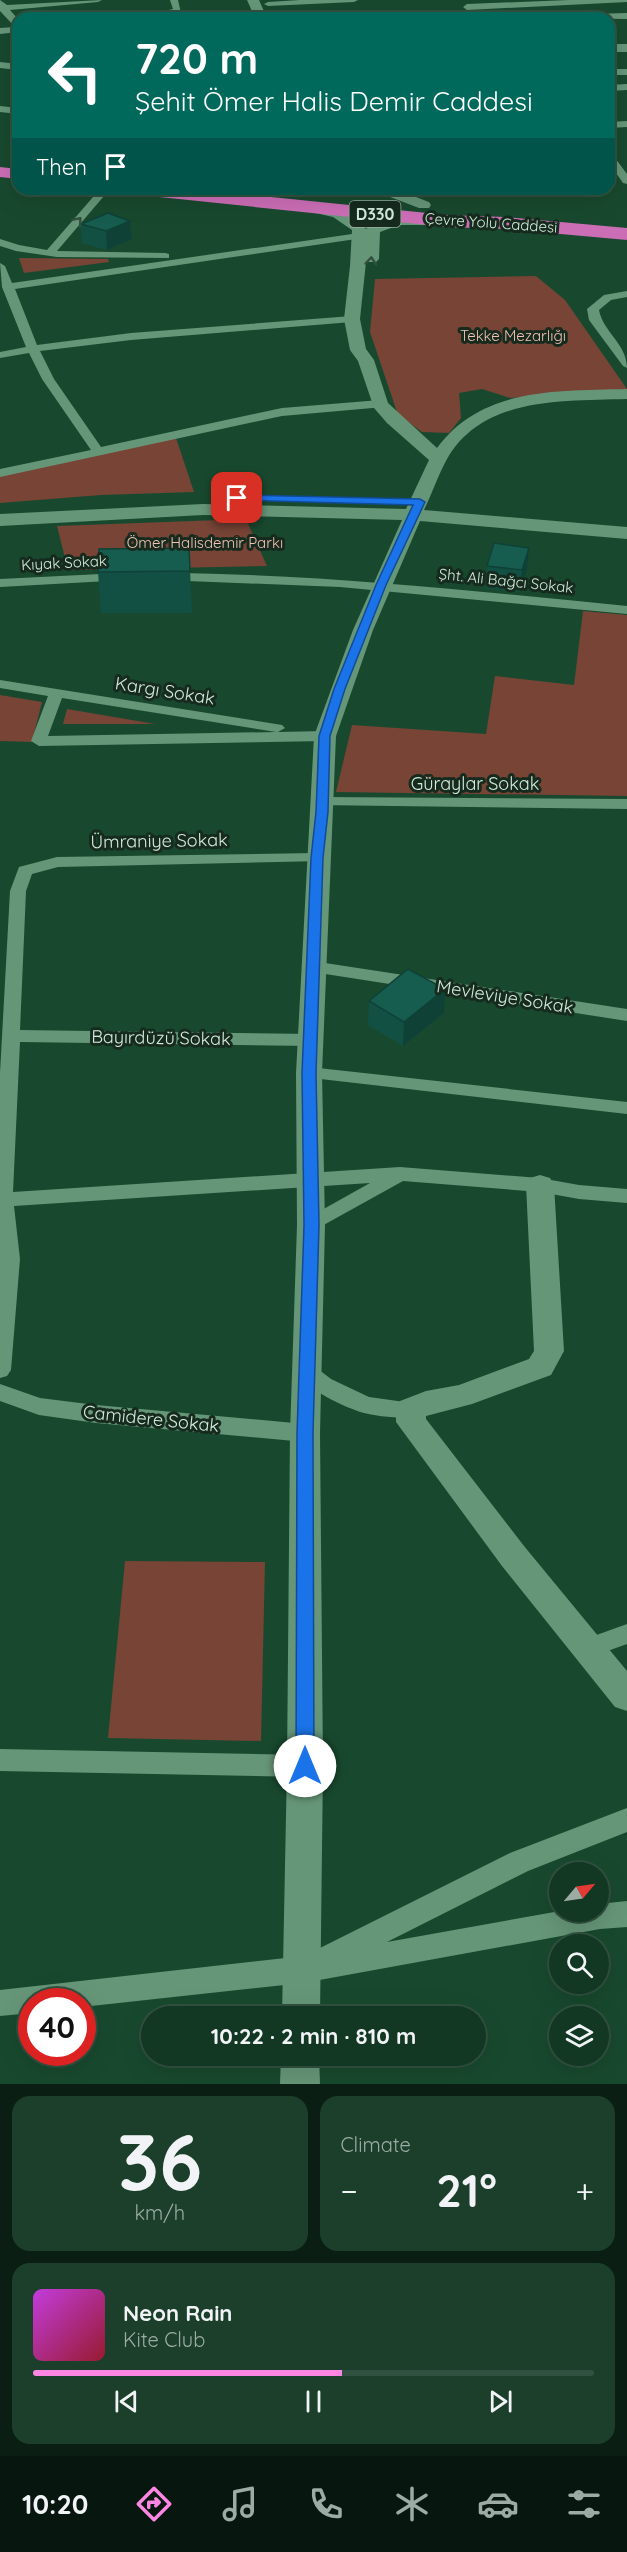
<!DOCTYPE html>
<html lang="en">
<head>
<meta charset="utf-8">
<style>
  body { margin:0; font-family:Quicksand,sans-serif; background:#1b3f2a; color:#f1f3f6; height:100vh; display:flex; flex-direction:column; font-size:22px; white-space:nowrap }
  * { box-sizing:border-box; margin:0 }
  p { font-size:20px; color:#9caca5 }
  .icon { flex:none; width:33px; height:33px; fill:none; stroke:currentColor; stroke-width:2; stroke-linecap:round; stroke-linejoin:round }
  .map { position:relative; height:2084px; overflow:hidden }
  .details { display:flex; flex-direction:column; gap:12px; padding:12px; background:#0a1e13; flex:1 }
  .details>* { flex:none }
  .hud { position:absolute; left:12px; top:12px; width:603px; height:183px; border-radius:18px; box-shadow:0 6px 24px #0002,0 0 0 2px #315140; background:#00695c; color:#fff; overflow:hidden }
  .needle { width:39px; rotate:61deg }
  .tools { position:absolute; left:549px; top:1862px; display:grid; gap:12px }
  .tools a { display:grid; place-items:center; width:60px; height:60px; border-radius:50%; background:#123722; box-shadow:0 6px 24px #0002,0 0 0 2px #315140; font-size:30px }
  .speed { position:absolute; left:18px; top:1988px; display:flex; gap:12px; font-size:30px; font-weight:700; text-align:center }
  .speed>* { display:grid; place-content:center; width:78px; height:78px; border-radius:50%; background:#123722; box-shadow:0 6px 24px #0002,0 0 0 2px #315140; line-height:1 }
  .speed .limit { border:9px solid #d22; background:#fff; color:#111 }
  .pin { position:absolute; display:grid; place-items:center; width:51px; height:51px; color:#fff; margin:-26px; border-radius:12px; box-shadow:0 3px 9px #0006 }
  .me { position:absolute; width:66px; margin:-33px; rotate:0deg; stroke-linejoin:round; filter:drop-shadow(0 0 4px #0008) }
  .turn { display:flex; align-items:center; gap:21px; height:126px; padding:0 24px; font-size:27px }
  .turn .icon { width:78px; height:78px; stroke-width:2.5 }
  .turn b { display:block; font-size:42px; line-height:51px }
  .then { display:flex; align-items:center; height:57px; padding:0 24px; background:#0003; gap:12px; font-size:22px }
  .big { font-size:45px; font-weight:800; line-height:1.1 }
  .details .tile { flex:1; display:flex; flex-direction:column; justify-content:center; gap:9px; min-width:0; padding:0 21px; border-radius:18px; background:#1b3f2a }
  .details .dial { align-items:center; gap:0 }
  .dial b { font-size:78px; line-height:1 }
  .song { display:flex; align-items:center; gap:18px }
  .cover { width:72px; height:72px; border-radius:9px; background:linear-gradient(135deg,hsl(290 70% 55%),hsl(350 70% 35%)) }
  .played { height:6px; border-radius:3px; background:linear-gradient(90deg,#fd86e2 55%,#315140 55%) }
  .keys { display:flex; justify-content:space-around; direction:ltr }
  .heat { display:flex; justify-content:space-between; align-items:center; font-size:33px; direction:ltr }
  .details .tiles { flex:1; display:grid; gap:12px; grid-template-columns:1fr 1fr }
  .tile:last-child { grid-column:span 2 }
  .trip { position:absolute; left:141px; top:2006px; width:345px; height:60px; border-radius:30px; background:#123722; box-shadow:0 6px 24px #0002,0 0 0 2px #315140; font-weight:800; line-height:60px; text-align:center }
  .tabs { display:flex; height:96px; justify-content:space-around; align-items:center; background:#07160e; color:#9caca5 }
  .tabs .icon { width:42px; height:42px }
  .tabs .on { color:#fd86e2 }
  .tabs b { font-size:27px; color:#f1f3f6 }
  .map>svg:first-child { display:block }
  .green { fill:#774436 }
  .lines { fill:none; stroke-linecap:round; stroke-linejoin:round }
  .street { fill:#669678; fill-rule:evenodd }
  .secondary { fill:#669678; fill-rule:evenodd }
  .highway { fill:#cc6eb6; fill-rule:evenodd }
  .wall { fill:#135044 }
  .shaded-wall { fill:#0f4137 }
  .building { fill:#165d4f; stroke:#0f4137; stroke-width:1.5 }
  .oneway { stroke:#32503e }
  .route { fill:#1a73e8; stroke:#114b97; stroke-width:1.5 }
  .labels { text-anchor:middle; stroke-width:6; stroke-linejoin:round; paint-order:stroke }
  .far-street-label { font-size:15px; fill:#d2ebdb; stroke:#162a1e }
  .far-park-label { font-size:15px; fill:#f5c3b5; stroke:#162a1e }
  .shield { fill:#162a1e; stroke:#9ab1a2; stroke-width:1.5 }
  .shield-label { font-size:16px; font-weight:bold; fill:#d2ebdb }
  .street-label { font-size:18px; fill:#d2ebdb; stroke:#162a1e }
</style>
</head>
<body>
<div class="map">
<svg width="627" height="2084" viewBox="0 0 627 2084">
  <rect width="100%" height="100%" fill="#18492e"/>
  <g class="green">
    <polygon points="19,258 108,259 109,262 24,273"/>
    <polygon points="536,276 565,300 627,389 510,398 482,389 459,393 461,418 449,433 422,432 398,415 370,332 375,279"/>
    <polygon points="176,438 194,492 101,495 0,503 0,476"/>
    <polygon points="246,519 267,566 68,570 57,526"/>
    <polygon points="583,611 627,615 627,796 336,792 352,725 486,734 495,676 574,685"/>
    <polygon points="0,695 42,702 32,742 0,741"/>
    <polygon points="67,709 155,724 63,724"/>
    <polygon points="125,1561 265,1562 261,1741 108,1738"/>
  </g>
  <g class="lines">
    <g class="street">
      <polygon points="0,0 7,5 102,0 98,2 10,10 18,19 18,32 0,34 0,28 15,27 0,11"/>
      <polygon points="170,0 178,0 181,13 153,18 135,18 173,9"/>
      <polygon points="300,0 358,0 354,2 268,6 264,4 268,2"/>
      <polygon points="569,0 627,0 627,2 467,10 463,7 467,4"/>
      <polygon points="627,13 627,19 557,18 561,15"/>
      <polygon points="475,14 479,18 426,18 430,15"/>
      <polygon points="0,62 18,64 18,70 0,68"/>
      <rect x="609" y="69" width="18" height="6"/>
      <polygon points="627,84 627,90 609,91 609,85"/>
      <polygon points="0,106 18,108 18,114 0,112"/>
      <polygon points="627,121 627,127 609,128 609,122"/>
      <polygon points="609,153 612,154 627,174 627,184 623,183 609,163"/>
      <polygon points="100,189 110,189 57,251 165,253 169,254 169,258 57,257 16,251 0,246 0,239 19,245 47,250"/>
      <polygon points="359,233 364,236 363,238 15,289 37,345 131,333 352,316 358,319 352,322 131,340 40,351 54,379 101,447 282,408 380,400 384,401 384,407 282,416 0,477 0,469 91,450 42,379 29,353 0,358 0,352 26,347 2,287 0,263 5,266 12,283"/>
      <path d="M627 291V297L611 300 599 310C603 332 627 344 627 368L623 366 589 320 587 309 604 295Z"/>
      <polygon points="121,573 128,577 126,580 0,587 0,579"/>
      <path d="M167 573C321 574 474 591 627 606V614L340 587 162 580 160 577Z"/>
      <path d="M0 680 282 725 285 728 278 732 325 731 333 736 325 741 39 746 31 741 48 696 0 688ZM62 698 276 732 48 736Z"/>
      <polygon points="322,797 627,799 627,809 316,805 314,802 316,799"/>
      <polygon points="317,853 325,858 323,861 58,867 32,874 26,891 20,1030 312,1034 318,1036 321,1040 318,1044 312,1046 20,1042 13,1192 400,1167 540,1178 579,1185 627,1189 627,1203 579,1199 540,1192 403,1181 311,1232 304,1230 301,1225 304,1220 370,1183 14,1206 20,1259 11,1370 7,1376 0,1378 0,1073 10,891 19,867 57,857"/>
      <polygon points="312,961 627,1009 627,1021 306,971 303,967 306,963"/>
      <polygon points="309,1067 627,1102 627,1114 303,1077 300,1073 303,1069"/>
      <path d="M307 1364 314 1366 331 1379 369 1397 419 1404 422 1410 419 1416 411 1419C396 1417 379 1417 364 1413 346 1408 305 1389 296 1372L300 1366Z"/>
      <polygon points="0,1384 40,1398 96,1405 305,1424 313,1427 316,1433 313,1439 305,1442 96,1423 39,1415 0,1401"/>
      <polygon points="627,1624 627,1644 588,1658 580,1655 576,1648 580,1641"/>
      <polygon points="0,1749 305,1755 314,1758 317,1766 314,1774 305,1777 0,1771"/>
      <polygon points="627,1808 627,1832 528,1871 387,1942 560,1911 598,1911 598,1904 627,1901 627,1927 600,1929 303,1983 82,2007 82,2001 32,2001 32,2013 0,2016 0,1990 312,1955 314,1951 510,1853"/>
    </g>
    <g class="secondary">
      <polygon points="247,0 259,0 267,18 255,18"/>
      <rect x="609" y="44" width="18" height="8"/>
      <path d="M269 189H303C296 196 279 195 270 193Z"/>
      <polygon points="375,189 395,189 429,202 431,205 429,208 419,208 377,192"/>
      <path d="M312 204 349 213 366 229C379 219 424 209 436 221L429 225H399L380 232 379 259 376 262H366L360 319 366 349 374 360 388 403 437 448C482 387 557 391 627 389V399C564 401 483 396 447 459 438 475 432 494 424 510L627 527V539L420 521 373 630 336 736 322 1073 325 1225 320 1433 323 1766 320 2016H282L287 1766 290 1433 297 1225 296 1073 314 736 353 630 402 520 203 515 0 526V514L203 504 406 509 429 460 387 423 374 408 358 361 350 350 344 319 350 266 352 230 333 217 307 211 305 208Z"/>
      <polygon points="540,1175 550,1178 554,1185 564,1351 551,1375 472,1404 426,1416 426,1419 524,1546 627,1671 627,1711 615,1707 502,1566 396,1422 396,1410 400,1401 426,1391 459,1385 529,1359 534,1351 526,1185 530,1178"/>
      <polygon points="281,2055 319,2055 320,2084 280,2084"/>
    </g>
    <g class="highway">
      <polygon points="0,167 18,169 18,179 0,177"/>
      <polygon points="131,189 193,189 447,215 505,217 627,228 627,240 505,229 447,227 140,195 133,193"/>
    </g>
  </g>
  <g class="wall">
    <polygon points="130,221 132,239 107,250 82,243 81,224"/>
    <polygon points="189,548 192,613 101,613 98,572"/>
    <polygon points="529,548 527,569 520,592 485,588 487,566"/>
    <polygon points="445,989 444,1013 403,1046 368,1025 369,1001"/>
  </g>
  <g class="shaded-wall">
    <polygon points="130,221 132,239 107,250 106,231"/>
    <polygon points="529,548 527,569 520,592 522,570"/>
    <polygon points="445,989 444,1013 403,1046 404,1022"/>
  </g>
  <g class="building">
    <polygon points="108,213 130,221 106,231 81,224"/>
    <polygon points="494,543 529,548 522,570 487,566"/>
    <polygon points="189,548 190,571 98,572 99,549"/>
    <polygon points="408,969 445,989 404,1022 369,1001"/>
  </g>
  <defs><path id="oneway-chevron" d="M-2-3.5L2.5 0L-2 3.5" fill="none" stroke-width="1.6" stroke-linecap="round" stroke-linejoin="round" transform="scale(1.5)"/></defs>
  <g class="oneway">
    <use href="#oneway-chevron" transform="translate(78 221) rotate(-50)"/>
    <use href="#oneway-chevron" transform="translate(371 261) rotate(-85)"/>
  </g>
  <polygon class="route" points="237,495 420,499 425,502 386,585 345,689 330,736 328,812 323,858 316,1073 319,1225 313,1433 314,1766 312,1772 305,1775 298,1772 296,1766 297,1433 304,1225 302,1073 311,858 316,812 319,736 334,689 376,585 413,505 233,500 232,498"/>
  <g class="labels">
    <g class="far-street-label">
      <text transform="translate(491 223) rotate(4)" y="5">Çevre Yolu Caddesi</text>
      <text transform="translate(64 563) rotate(-3)" y="5">Kıyak Sokak</text>
      <text transform="translate(506 581) rotate(6)" y="5">Şht. Ali Bağcı Sokak</text>
    </g>
    <g class="far-park-label">
      <text x="513" y="341">Tekke Mezarlığı</text>
      <text x="205" y="548">Ömer Halisdemir Parkı</text>
    </g>
    <rect class="shield" x="349.5" y="201" width="51" height="26" rx="4.5"/>
    <g class="shield-label">
      <text x="375" y="220">D330</text>
    </g>
    <g class="street-label">
      <text transform="translate(165 691) rotate(9)" y="6">Kargı Sokak</text>
      <text x="475" y="790">Güraylar Sokak</text>
      <text transform="translate(159 841) rotate(-1)" y="6">Ümraniye Sokak</text>
      <text transform="translate(505 997) rotate(9)" y="6">Mevleviye Sokak</text>
      <text transform="translate(161 1038) rotate(1)" y="6">Bayırdüzü Sokak</text>
      <text transform="translate(151 1419) rotate(6)" y="6">Camidere Sokak</text>
    </g>
  </g>
</svg>
<div class="tools">
<a><svg class="needle" viewBox="-14 -14 28 28"><path d="M0-13l5 13h-10z" fill="#e53935"/><path d="M0 13l5-13h-10z" fill="#9caca5"/></svg></a>
<a><svg class="icon" aria-label="search" viewBox="0 0 24 24"><circle cx="10" cy="10" r="6"/><path d="M15 15l6 6"/></svg></a>
<a><svg class="icon" aria-label="layers" viewBox="0 0 24 24"><path d="M12 4l9 5-9 5-9-5zM3 14l9 5 9-5"/></svg></a>
</div>
<div class="speed"><div class="limit">40</div></div>
<div class="pin" style="left:237px;top:498px;background:#d93025"><svg class="icon" aria-label="arrive" viewBox="0 0 24 24"><path d="M6 21V4h12l-3 4 3 4H6"/></svg></div>
<svg class="me" style="left:305px;top:1766px" viewBox="-20 -20 40 40"><circle r="19" fill="#fff"/><path d="M0-13L10 11 0 6-10 11z" fill="#1a73e8"/></svg>
<div class="trip">10:22 · 2 min · 810 m</div>
<div class="hud">
<div class="turn"><svg class="icon" aria-label="left" viewBox="0 0 24 24"><path d="M17 20v-9H6M10 6l-5 5 5 5"/></svg><div><b>720 m</b>Şehit Ömer Halis Demir Caddesi</div></div>
<div class="then">Then<svg class="icon" aria-label="arrive" viewBox="0 0 24 24"><path d="M6 21V4h12l-3 4 3 4H6"/></svg></div>
</div>
</div>
<section class="details">
<div class="tiles">
<div class="tile dial"><b>36</b><p>km/h</p></div>
<div class="tile"><p>Climate</p>
<div class="heat"><a>−</a><b class="big">21°</b><a>+</a></div>
</div>
<div class="tile">
<div class="song"><i class="cover"></i><div><b>Neon Rain</b><p>Kite Club</p></div></div>
<div class="played"></div>
<div class="keys"><svg class="icon" aria-label="previous" viewBox="0 0 24 24"><path d="M18 5L8 12l10 7zM5 5v14"/></svg><svg class="icon" aria-label="pause" viewBox="0 0 24 24"><path d="M8 5v14M16 5v14"/></svg><svg class="icon" aria-label="next" viewBox="0 0 24 24"><path d="M6 5l10 7-10 7zM19 5v14"/></svg></div>
</div>
</div>
</section>
<nav class="tabs">
<b>10:20</b>
<svg class="icon on" aria-label="directions" viewBox="0 0 24 24"><path d="M12 3l9 9-9 9-9-9zM9 14v-3h6M13 9l2 2-2 2"/></svg>
<svg class="icon" aria-label="music" viewBox="0 0 24 24"><path d="M9 18V5l10-2v13"/><circle cx="6" cy="18" r="3"/><circle cx="16" cy="16" r="3"/></svg>
<svg class="icon" aria-label="phone" viewBox="0 0 24 24"><path d="M5 4h4l2 5-3 2q2 4 5 5l2-3 5 2v4C11 20 4 13 5 4z"/></svg>
<svg class="icon" aria-label="climate" viewBox="0 0 24 24"><path d="M12 3v18M4 7l16 10M4 17L20 7"/></svg>
<svg class="icon" aria-label="car" viewBox="0 0 24 24"><path d="M5 17H2v-5l4-1 3-4h7l3 4 3 1v5h-3M9 17h6M6 11h13"/><circle cx="7" cy="17" r="2"/><circle cx="17" cy="17" r="2"/></svg>
<svg class="icon" aria-label="filters" viewBox="0 0 24 24"><path d="M4 7h16M4 17h16"/><circle cx="9" cy="7" r="2"/><circle cx="15" cy="17" r="2"/></svg>
</nav>
</body>
</html>
